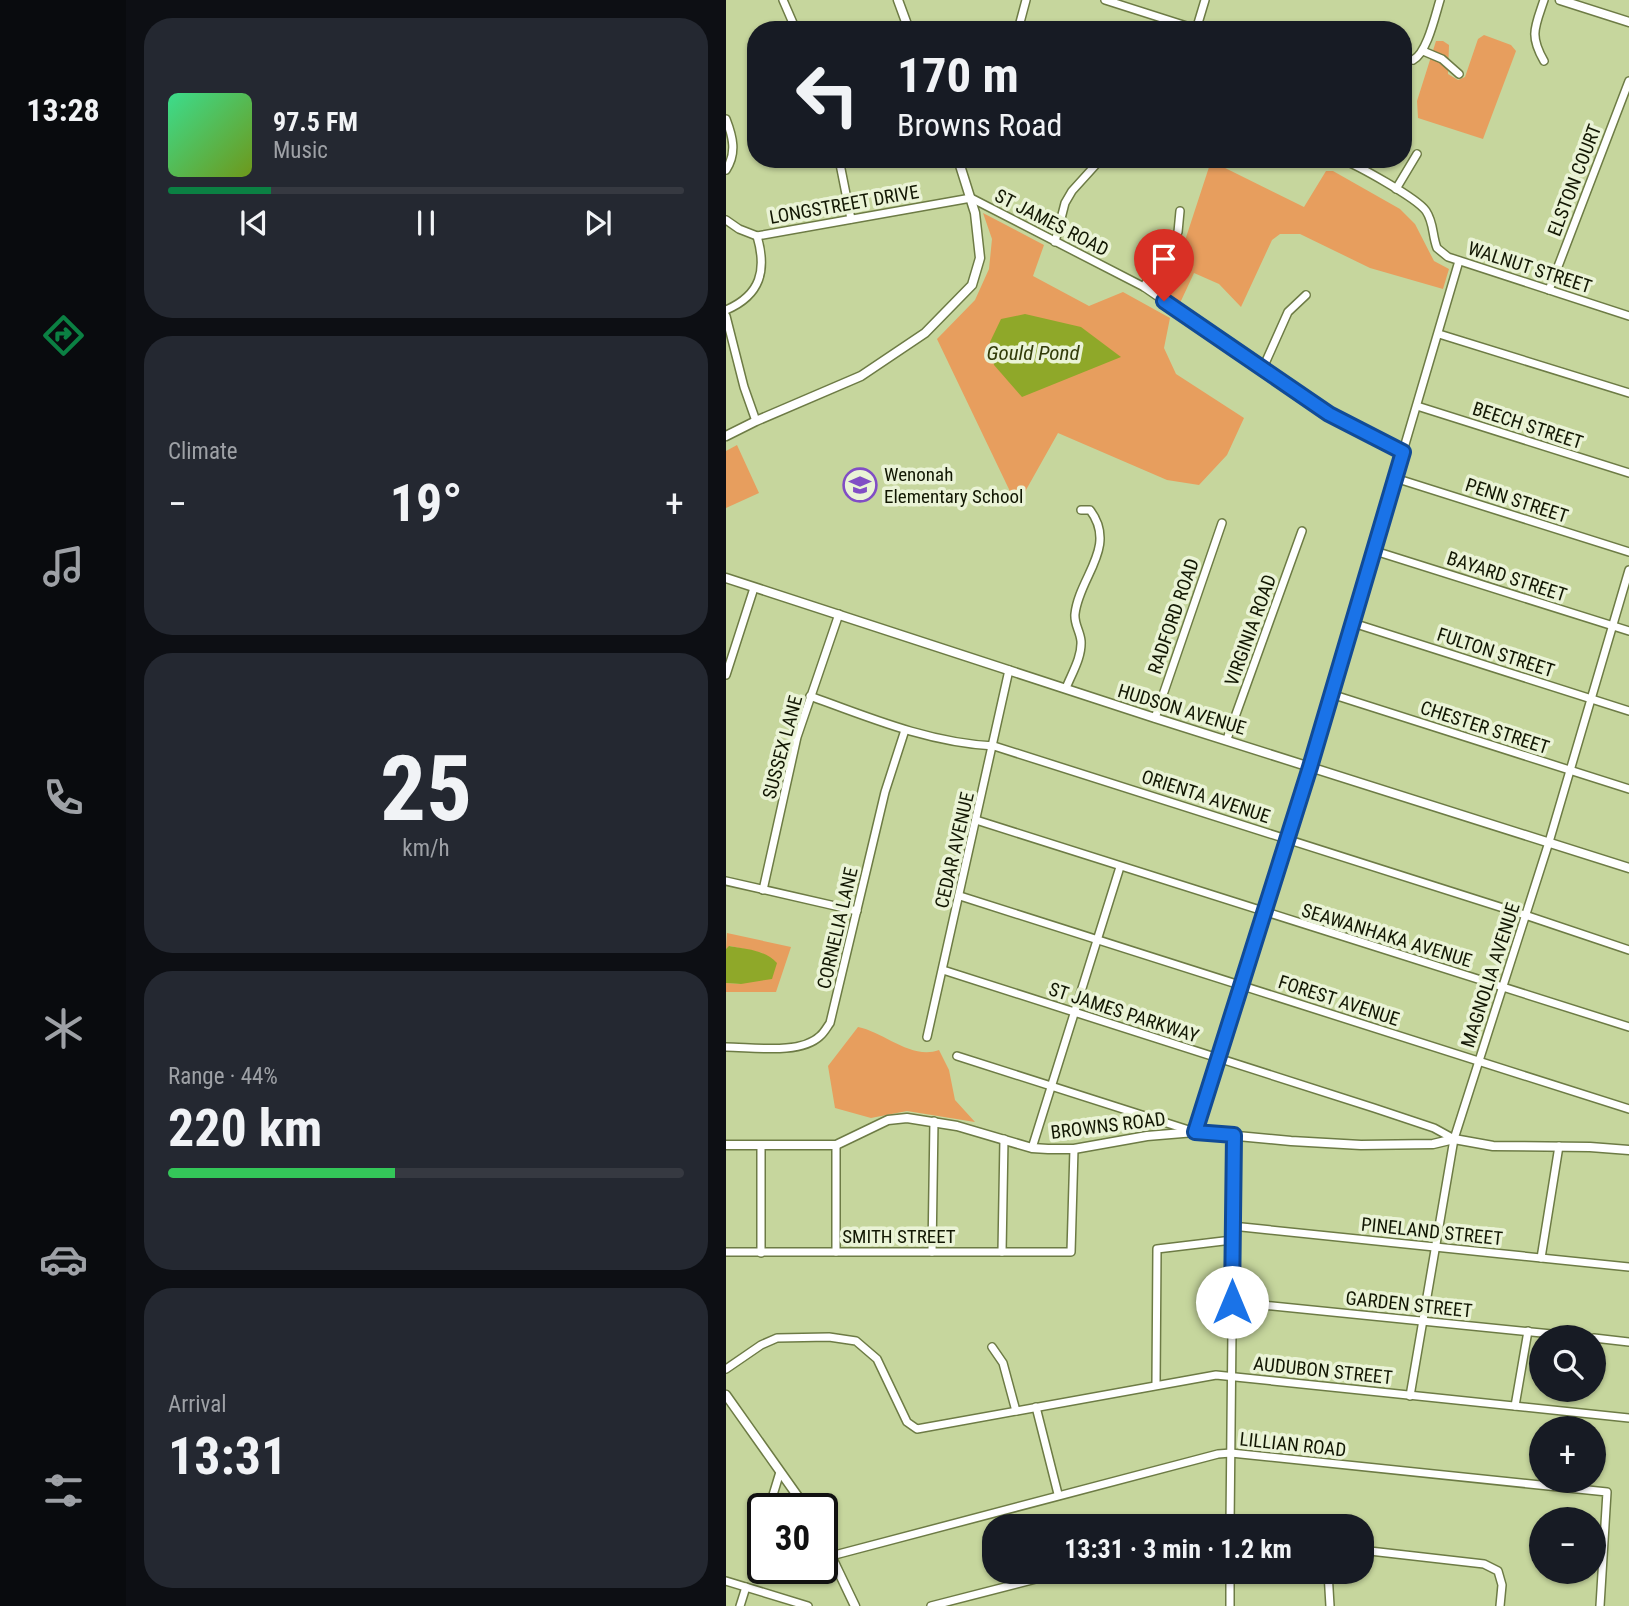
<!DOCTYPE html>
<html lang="en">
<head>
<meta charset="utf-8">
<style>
  body { margin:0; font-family:"Roboto Condensed",sans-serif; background:#242831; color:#f1f3f6; height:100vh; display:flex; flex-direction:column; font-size:26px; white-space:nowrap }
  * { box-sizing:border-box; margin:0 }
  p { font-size:23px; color:#9ea1a6 }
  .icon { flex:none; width:38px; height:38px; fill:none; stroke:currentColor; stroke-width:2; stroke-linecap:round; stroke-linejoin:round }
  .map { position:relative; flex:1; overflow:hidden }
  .panel { display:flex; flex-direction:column; gap:18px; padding:18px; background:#0d0f14; width:600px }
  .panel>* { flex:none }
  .guide { position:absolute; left:21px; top:21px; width:665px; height:147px; border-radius:28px; box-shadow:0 2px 5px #0004; background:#171b24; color:#f1f3f6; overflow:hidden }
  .buttons { position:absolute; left:803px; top:1325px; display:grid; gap:14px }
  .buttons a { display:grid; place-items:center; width:77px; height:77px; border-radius:50%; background:#171b24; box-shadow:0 2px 5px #0004; font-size:35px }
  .speed { position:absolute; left:21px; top:1493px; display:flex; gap:14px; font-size:35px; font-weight:700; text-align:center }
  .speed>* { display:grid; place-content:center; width:91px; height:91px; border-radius:50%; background:#171b24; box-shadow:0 2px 5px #0004; line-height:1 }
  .speed .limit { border:4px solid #111; border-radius:10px; background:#fff; color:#111 }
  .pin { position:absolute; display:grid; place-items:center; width:60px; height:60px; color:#fff; margin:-72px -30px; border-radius:50% 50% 50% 0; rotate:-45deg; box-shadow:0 0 7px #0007 }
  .pin .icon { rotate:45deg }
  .me { position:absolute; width:77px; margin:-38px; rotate:0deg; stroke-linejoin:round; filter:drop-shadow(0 0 5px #0008) }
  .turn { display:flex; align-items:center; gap:24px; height:147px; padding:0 35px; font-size:32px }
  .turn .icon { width:91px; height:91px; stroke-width:2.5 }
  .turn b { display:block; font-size:49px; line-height:60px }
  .big { font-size:52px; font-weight:700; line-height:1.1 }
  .panel .tile { flex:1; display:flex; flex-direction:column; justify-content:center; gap:10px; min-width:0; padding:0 24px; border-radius:28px; background:#242831 }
  .panel .dial { align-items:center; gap:0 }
  .dial b { font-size:91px; line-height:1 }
  .song { display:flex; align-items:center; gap:21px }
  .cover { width:84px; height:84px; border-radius:10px; background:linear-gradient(135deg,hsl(150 70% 55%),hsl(80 70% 35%)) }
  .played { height:7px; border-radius:4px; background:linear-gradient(90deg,#0b8043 20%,#363941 20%) }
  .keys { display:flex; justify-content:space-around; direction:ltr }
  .heat { display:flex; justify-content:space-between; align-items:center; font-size:38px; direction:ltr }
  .charge { height:10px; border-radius:5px; background:linear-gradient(90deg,#34c759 44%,#363941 0) }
  .trip { position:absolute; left:256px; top:1514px; width:392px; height:70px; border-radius:28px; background:#171b24; box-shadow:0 2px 5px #0004; font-weight:700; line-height:70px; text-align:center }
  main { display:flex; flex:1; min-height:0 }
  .menu { display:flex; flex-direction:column; width:126px; justify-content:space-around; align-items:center; background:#090b0e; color:#9ea1a6 }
  .menu .icon { width:49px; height:49px }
  .menu .selected { color:#0b8043 }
  .menu b { font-size:32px; color:#f1f3f6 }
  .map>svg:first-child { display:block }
  .green { fill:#e79e5e }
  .water { fill:#8fa829 }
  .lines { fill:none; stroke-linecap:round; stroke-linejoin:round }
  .minor-casing { stroke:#6d7b45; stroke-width:10 }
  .tertiary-casing { stroke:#6d7b45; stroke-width:11 }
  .minor { stroke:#fff; stroke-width:7 }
  .tertiary { stroke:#fff; stroke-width:8 }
  .route-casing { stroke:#114b97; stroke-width:18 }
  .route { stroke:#1a73e8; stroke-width:12 }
  .labels { text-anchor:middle; stroke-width:7; stroke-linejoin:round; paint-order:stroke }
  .street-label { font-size:19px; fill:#121703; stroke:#eaf3d6 }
  .poi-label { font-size:19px; fill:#121703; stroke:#eaf3d6; text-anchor:start }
  .water-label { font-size:21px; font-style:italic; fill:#323c0a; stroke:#eaf3d6 }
</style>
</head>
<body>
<main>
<nav class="menu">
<b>13:28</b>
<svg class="icon selected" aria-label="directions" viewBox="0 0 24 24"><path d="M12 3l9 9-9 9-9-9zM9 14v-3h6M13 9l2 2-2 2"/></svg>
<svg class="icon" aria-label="music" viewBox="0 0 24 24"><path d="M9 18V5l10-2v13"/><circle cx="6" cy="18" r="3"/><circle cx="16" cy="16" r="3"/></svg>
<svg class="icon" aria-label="phone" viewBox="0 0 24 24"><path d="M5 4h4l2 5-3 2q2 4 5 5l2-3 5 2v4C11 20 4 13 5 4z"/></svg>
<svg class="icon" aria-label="climate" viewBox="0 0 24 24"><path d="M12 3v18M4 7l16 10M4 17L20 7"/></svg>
<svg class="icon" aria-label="car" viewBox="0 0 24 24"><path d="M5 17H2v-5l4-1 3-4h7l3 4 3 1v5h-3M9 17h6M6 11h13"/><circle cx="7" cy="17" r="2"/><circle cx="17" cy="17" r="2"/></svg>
<svg class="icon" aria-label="filters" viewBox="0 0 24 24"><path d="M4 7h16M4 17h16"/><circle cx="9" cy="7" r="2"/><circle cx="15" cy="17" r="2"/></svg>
</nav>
<section class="panel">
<div class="tile">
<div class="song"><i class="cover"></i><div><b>97.5 FM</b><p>Music</p></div></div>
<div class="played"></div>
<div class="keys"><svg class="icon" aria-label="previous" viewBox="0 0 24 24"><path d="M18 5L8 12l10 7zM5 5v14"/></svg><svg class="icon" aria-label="pause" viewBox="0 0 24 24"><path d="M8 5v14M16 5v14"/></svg><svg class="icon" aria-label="next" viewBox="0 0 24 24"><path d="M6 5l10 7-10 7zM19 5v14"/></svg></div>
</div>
<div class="tile"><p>Climate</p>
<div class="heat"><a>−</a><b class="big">19°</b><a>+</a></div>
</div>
<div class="tile dial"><b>25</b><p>km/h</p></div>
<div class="tile"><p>Range · 44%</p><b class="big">220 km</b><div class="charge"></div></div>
<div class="tile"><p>Arrival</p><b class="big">13:31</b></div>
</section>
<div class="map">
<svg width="903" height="1606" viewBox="0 0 903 1606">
  <rect width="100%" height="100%" fill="#c6d69d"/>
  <g class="green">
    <polygon points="758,35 785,45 790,51 757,139 692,118 691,101 710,41 717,41 723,45 722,74 732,80 739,77 752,39"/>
    <polygon points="485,161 578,207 600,171 607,171 674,209 689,224 708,261 723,269 717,289 644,268 574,234 554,234 546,240 515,307 493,284 468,273 454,303 429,287 439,263 458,269 451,265"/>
    <polygon points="257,213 318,245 307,276 363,306 397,292 444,318 438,348 450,374 518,418 501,455 473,485 441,480 332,433 291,506 211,339 249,300 263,269 266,239"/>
    <polygon points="11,445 33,493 0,508 0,451"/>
    <polygon points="1,933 65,947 50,992 0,992 0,983 15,984 36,953 4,946 0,949"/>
    <path d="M132 1027C158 1032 185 1060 213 1050L223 1070 229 1100 249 1122 181 1111 145 1118 109 1108 102 1066Z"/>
  </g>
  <g class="water">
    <polygon points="299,314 355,327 395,357 296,397 268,365 264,342 275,319"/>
    <path d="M3 946C20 949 39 950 51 963L46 979 15 984 0 983V949Z"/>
  </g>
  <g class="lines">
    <defs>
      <g id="minor">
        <polyline points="57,0 70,30"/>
        <polyline points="379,0 470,29"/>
        <path d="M818 0C809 27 803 35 818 61"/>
        <polyline points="292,30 300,0"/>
        <polyline points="470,30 479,0"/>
        <polyline points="697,51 716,59 733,74"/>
        <path d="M687 60C701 53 709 16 714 0"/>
        <path d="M0 119C7 137 11 153 0 170"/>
        <polyline points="113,159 125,219"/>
        <path d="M615 159C631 165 691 198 700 211 708 223 706 235 711 248L722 257 903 316"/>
        <polyline points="670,189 691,154"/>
        <polyline points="0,220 13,229 31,236 245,198 418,287 603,414 677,452"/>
        <polyline points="329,242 339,203 346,191 375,159"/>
        <polyline points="418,287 432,258 452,232 454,211"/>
        <polyline points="823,290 903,81"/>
        <path d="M0 310C35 295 41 270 31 236"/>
        <polyline points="0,316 18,387 30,421"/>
        <polyline points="713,334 903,393"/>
        <polyline points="537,368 562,312 580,295"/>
        <polyline points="691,406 903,473"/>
        <polyline points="669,478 903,552"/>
        <polyline points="649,551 903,631"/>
        <polyline points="627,623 903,711"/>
        <polyline points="0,675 28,588"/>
        <path d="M340 688C346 673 356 657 355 641 354 631 348 624 349 614 353 577 392 547 364 510H355"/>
        <polyline points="605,694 903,789"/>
        <path d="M84 696C144 718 204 743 268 746L799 915 903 950"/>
        <polyline points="429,718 496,523"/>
        <polyline points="501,739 576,531"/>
        <polyline points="250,820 903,1027"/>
        <polyline points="0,881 131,911"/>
        <polyline points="37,890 71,737 113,614"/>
        <polyline points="234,896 903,1109"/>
        <polyline points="217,970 648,1108 708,1128 728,1139"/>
        <polyline points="201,1037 283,670"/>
        <path d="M0 1047C26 1047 74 1055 94 1036 98 1033 101 1027 104 1023L159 792 179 730"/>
        <polyline points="231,1056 469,1132 584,767 733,261"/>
        <polyline points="306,1148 394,867"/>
        <polyline points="506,1226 903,1267"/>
        <polyline points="0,1252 345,1252 348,1149"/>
        <polyline points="110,1252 110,1145"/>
        <polyline points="206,1252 208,1121"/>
        <polyline points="276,1252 278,1139"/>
        <polyline points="35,1253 35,1145"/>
        <polyline points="815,1258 833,1146"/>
        <polyline points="506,1302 856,1337"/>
        <polyline points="868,1338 903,1342"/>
        <polyline points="266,1347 277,1363 290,1411"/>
        <polyline points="0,1369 35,1345 51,1338 103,1337 130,1341 151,1359 181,1422 191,1429 490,1375 903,1418"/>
        <polyline points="430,1385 431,1249 506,1240"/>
        <polyline points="684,1396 728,1139 823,842 903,570"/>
        <polyline points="789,1406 802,1331"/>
        <polyline points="310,1407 332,1494"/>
        <polyline points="43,1508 54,1472"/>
        <polyline points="504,1526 508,1135"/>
        <polyline points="635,1550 758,1564 772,1571 776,1585 774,1606"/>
        <polyline points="105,1556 492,1454 505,1453 881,1492 874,1606"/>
        <polyline points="602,1572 604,1606"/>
        <polyline points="0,1581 82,1606"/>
        <polyline points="14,1606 20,1587"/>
        <polyline points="205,1606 337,1572"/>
        <polyline points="504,1606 504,1572"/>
      </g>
      <g id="tertiary">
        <polyline points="172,0 183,30"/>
        <polyline points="834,0 903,22"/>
        <polyline points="0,436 30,421 135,376 199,333 246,285 254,258 249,213 232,159"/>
        <polyline points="0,578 429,718 903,868"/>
        <polyline points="0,1145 110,1145 162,1120 181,1118 231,1126 306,1148 322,1149 348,1149 421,1136 469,1132 565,1141 635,1145 707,1144 728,1139 767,1146 864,1147 903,1150"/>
        <polyline points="0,1395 80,1508"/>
        <polyline points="96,1537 129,1606"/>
      </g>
    </defs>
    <use href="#minor" class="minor-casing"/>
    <use href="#tertiary" class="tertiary-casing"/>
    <use href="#minor" class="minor"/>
    <use href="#tertiary" class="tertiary"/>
  </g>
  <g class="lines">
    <defs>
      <polyline id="route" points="438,301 603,414 677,452 584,767 469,1132 508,1135 506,1302"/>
    </defs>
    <use href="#route" class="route-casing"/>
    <use href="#route" class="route"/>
  </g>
  <defs>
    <symbol id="school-ring" viewBox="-11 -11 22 22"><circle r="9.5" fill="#eaf3d6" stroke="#814dc5" stroke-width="1.5"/><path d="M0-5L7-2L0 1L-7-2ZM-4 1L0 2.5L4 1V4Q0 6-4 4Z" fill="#814dc5"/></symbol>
  </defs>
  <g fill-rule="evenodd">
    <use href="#school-ring" x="115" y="466" width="38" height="38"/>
  </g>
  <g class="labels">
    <g class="street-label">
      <text transform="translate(848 180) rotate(-69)" y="7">ELSTON COURT</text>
      <text transform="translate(118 204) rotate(-10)" y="7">LONGSTREET DRIVE</text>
      <text transform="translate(326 222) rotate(27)" y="7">ST JAMES ROAD</text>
      <text transform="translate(804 267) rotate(18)" y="7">WALNUT STREET</text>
      <text transform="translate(802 425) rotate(18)" y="7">BEECH STREET</text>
      <text transform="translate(791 500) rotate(18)" y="7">PENN STREET</text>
      <text transform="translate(781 576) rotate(18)" y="7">BAYARD STREET</text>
      <text transform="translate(447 616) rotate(-71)" y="7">RADFORD ROAD</text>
      <text transform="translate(524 630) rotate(-70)" y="7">VIRGINIA ROAD</text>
      <text transform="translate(770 652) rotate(18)" y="7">FULTON STREET</text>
      <text transform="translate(456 709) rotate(17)" y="7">HUDSON AVENUE</text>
      <text transform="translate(759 727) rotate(18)" y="7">CHESTER STREET</text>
      <text transform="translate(56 747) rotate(-75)" y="7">SUSSEX LANE</text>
      <text transform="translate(480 796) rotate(18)" y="7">ORIENTA AVENUE</text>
      <text transform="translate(228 850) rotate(-77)" y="7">CEDAR AVENUE</text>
      <text transform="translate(111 928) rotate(-77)" y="7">CORNELIA LANE</text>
      <text transform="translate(661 935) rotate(17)" y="7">SEAWANHAKA AVENUE</text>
      <text transform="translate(764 975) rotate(-72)" y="7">MAGNOLIA AVENUE</text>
      <text transform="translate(613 1000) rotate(18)" y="7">FOREST AVENUE</text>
      <text transform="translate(398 1012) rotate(18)" y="7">ST JAMES PARKWAY</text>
      <text transform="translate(382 1125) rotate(-7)" y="7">BROWNS ROAD</text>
      <text transform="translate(706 1231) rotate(6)" y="7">PINELAND STREET</text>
      <text x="173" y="1243">SMITH STREET</text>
      <text transform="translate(683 1304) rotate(6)" y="7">GARDEN STREET</text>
      <text transform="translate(597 1370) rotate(6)" y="7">AUDUBON STREET</text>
      <text transform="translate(567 1444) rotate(6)" y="7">LILLIAN ROAD</text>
    </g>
    <g class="poi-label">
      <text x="158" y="481">Wenonah<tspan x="158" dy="22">Elementary School</tspan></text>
    </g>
    <g class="water-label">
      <text x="307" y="360">Gould Pond</text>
    </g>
  </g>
</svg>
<div class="buttons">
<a><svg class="icon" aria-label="search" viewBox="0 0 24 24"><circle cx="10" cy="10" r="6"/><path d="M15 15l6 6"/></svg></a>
<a>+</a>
<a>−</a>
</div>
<div class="speed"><div class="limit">30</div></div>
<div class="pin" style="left:438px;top:301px;background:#d93025"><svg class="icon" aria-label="arrive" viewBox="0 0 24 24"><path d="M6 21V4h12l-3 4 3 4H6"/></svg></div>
<svg class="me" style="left:506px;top:1302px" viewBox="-20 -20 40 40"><circle r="19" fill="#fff"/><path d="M0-13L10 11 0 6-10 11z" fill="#1a73e8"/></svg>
<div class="trip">13:31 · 3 min · 1.2 km</div>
<div class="guide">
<div class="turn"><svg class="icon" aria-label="left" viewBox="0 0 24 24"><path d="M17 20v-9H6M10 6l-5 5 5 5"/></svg><div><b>170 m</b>Browns Road</div></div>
</div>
</div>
</main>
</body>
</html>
